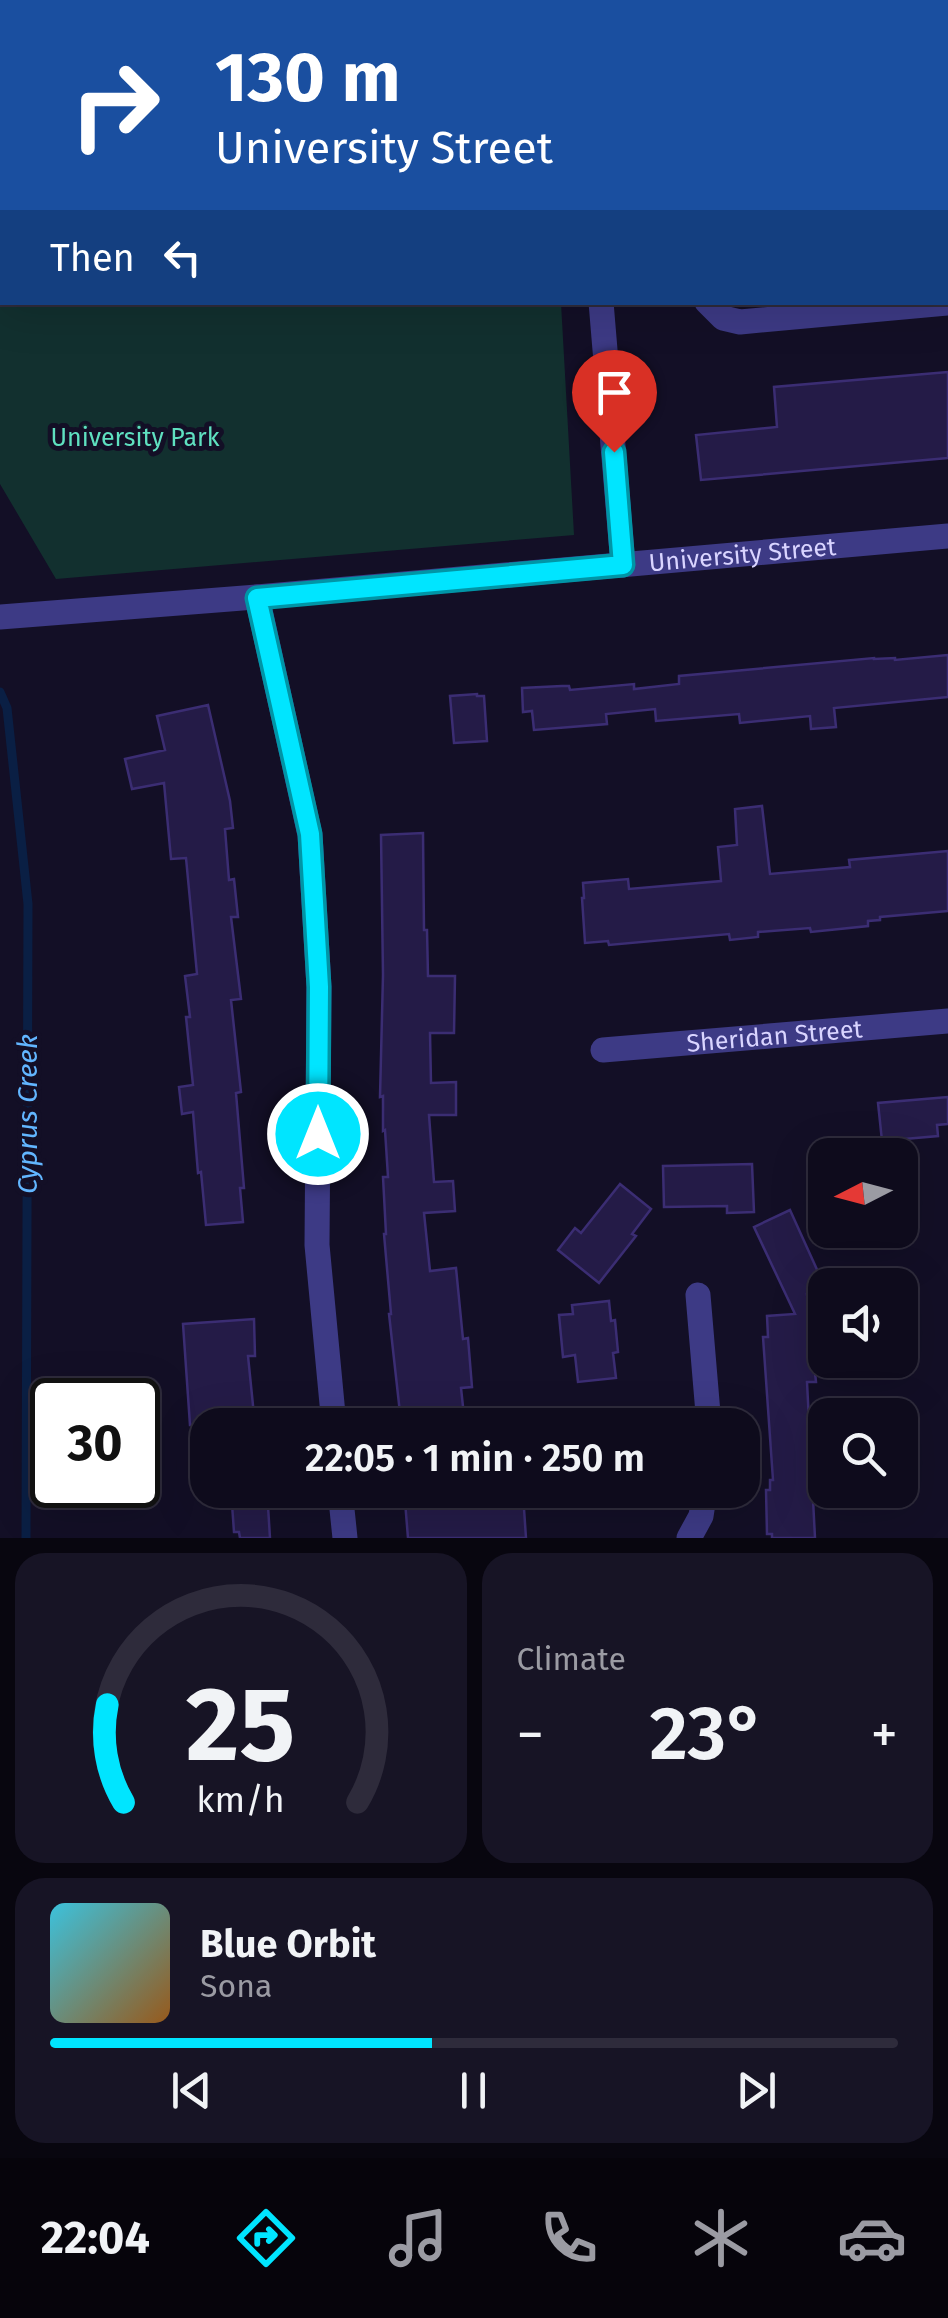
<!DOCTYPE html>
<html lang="en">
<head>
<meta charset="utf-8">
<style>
  body { margin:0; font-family:"Fira Sans",sans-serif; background:#171425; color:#f1f3f6; height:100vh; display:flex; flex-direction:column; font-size:38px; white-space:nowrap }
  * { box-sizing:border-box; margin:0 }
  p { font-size:32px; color:#9b9ba3 }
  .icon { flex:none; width:55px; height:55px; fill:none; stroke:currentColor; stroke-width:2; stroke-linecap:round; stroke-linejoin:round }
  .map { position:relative; height:1538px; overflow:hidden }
  .drawer { display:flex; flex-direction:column; gap:15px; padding:15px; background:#08060f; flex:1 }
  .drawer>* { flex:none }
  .hud { position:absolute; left:0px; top:0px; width:950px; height:305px; box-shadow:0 10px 40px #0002,0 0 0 2px #2e2b3b; background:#1a4fa0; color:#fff; overflow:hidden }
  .needle { width:65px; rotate:264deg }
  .tools { position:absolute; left:808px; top:1138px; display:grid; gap:20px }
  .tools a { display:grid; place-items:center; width:110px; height:110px; border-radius:20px; background:#0e0b1c; box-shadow:0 10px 40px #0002,0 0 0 2px #2e2b3b; font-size:50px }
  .speed { position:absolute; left:30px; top:1378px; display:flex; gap:20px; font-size:50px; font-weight:700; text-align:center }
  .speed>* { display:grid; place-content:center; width:130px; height:130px; border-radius:50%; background:#0e0b1c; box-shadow:0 10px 40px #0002,0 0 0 2px #2e2b3b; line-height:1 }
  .speed .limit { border:5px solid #111; border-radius:15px; background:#fff; color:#111 }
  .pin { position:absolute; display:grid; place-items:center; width:85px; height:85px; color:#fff; margin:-102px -42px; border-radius:50% 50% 50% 0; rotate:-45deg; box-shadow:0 0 10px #0007 }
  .pin .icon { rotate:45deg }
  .me { position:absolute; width:110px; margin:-55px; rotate:0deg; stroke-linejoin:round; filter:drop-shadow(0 0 8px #0008) }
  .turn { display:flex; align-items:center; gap:35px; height:210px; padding:0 50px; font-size:45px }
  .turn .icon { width:130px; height:130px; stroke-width:2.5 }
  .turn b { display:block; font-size:70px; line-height:85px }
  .then { display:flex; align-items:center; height:95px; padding:0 50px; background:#0003; gap:20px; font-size:38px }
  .big { font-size:75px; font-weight:600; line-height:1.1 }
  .drawer .widget { flex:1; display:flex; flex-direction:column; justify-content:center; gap:15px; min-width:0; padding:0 35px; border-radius:30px; background:#171425 }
  .drawer .dial { align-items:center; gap:0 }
  .dial svg { height:260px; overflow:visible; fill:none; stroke:#2e2b3b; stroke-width:7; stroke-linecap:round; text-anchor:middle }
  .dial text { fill:#f1f3f6; stroke:none }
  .song { display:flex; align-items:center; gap:30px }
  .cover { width:120px; height:120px; border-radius:15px; background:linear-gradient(135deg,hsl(190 70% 55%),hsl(30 70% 35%)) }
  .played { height:10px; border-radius:5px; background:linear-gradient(90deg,#00e5ff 45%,#2e2b3b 45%) }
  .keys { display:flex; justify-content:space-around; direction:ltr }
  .heat { display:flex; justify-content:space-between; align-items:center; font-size:55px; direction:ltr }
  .drawer .tiles { flex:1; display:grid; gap:15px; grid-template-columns:1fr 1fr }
  .widget:last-child { grid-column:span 2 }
  .trip { position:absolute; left:190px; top:1408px; width:570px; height:100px; border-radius:30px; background:#0e0b1c; box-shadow:0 10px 40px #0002,0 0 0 2px #2e2b3b; font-weight:600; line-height:100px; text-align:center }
  .menu { display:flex; height:160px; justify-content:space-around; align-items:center; background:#06040b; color:#9b9ba3 }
  .menu .icon { width:70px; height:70px }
  .menu .on { color:#00e5ff }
  .menu b { font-size:45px; color:#f1f3f6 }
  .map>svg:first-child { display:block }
  .green { fill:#12302f }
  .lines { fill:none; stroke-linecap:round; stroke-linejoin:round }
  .stream { stroke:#0a1f44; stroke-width:9 }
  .building { fill:#241b47; stroke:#3b2d73; stroke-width:2.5 }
  .minor { stroke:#3d3a85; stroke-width:25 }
  .route-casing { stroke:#0095a6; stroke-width:25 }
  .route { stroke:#00e5ff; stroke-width:18 }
  .labels { text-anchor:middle; stroke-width:10; stroke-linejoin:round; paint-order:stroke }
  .park-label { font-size:25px; fill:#5fe0c0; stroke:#130f26 }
  .street-label { font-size:25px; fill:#d9d4ff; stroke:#130f26 }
  .water-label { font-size:28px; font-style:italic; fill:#62b6ff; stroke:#130f26 }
</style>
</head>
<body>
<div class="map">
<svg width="948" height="1538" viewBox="0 0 948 1538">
  <rect width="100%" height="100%" fill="#130f26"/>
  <polygon class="green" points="0,0 544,0 544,2 2,2 2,302 561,303 574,535 56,579 0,484"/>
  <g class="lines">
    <polyline class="stream" points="0,692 7,708 28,904 26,1538"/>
  </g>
  <g class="building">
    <polygon points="948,372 948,458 701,480 696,435 777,427 774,387"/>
    <polygon points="948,655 948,697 834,708 836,727 811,729 810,716 740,723 739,714 656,721 655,709 606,714 607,724 534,730 532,711 523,712 522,688 562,686 569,686 570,690 634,684 634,689 679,684 679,676 874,658 874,659 895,658 895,660"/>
    <polygon points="477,694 477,696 484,696 487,741 454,743 450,696"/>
    <polygon points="208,705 230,801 233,828 225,829 229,880 234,879 238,917 231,917 241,999 231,1000 241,1092 236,1093 244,1188 240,1188 243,1222 206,1225 201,1172 198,1173 193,1112 182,1114 179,1087 193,1085 186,1017 190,1017 185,976 197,974 186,858 171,859 164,783 132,789 125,759 165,750 157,716"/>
    <polygon points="762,806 770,874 850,867 849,860 948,851 948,911 880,917 880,920 868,921 868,926 811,932 810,928 758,932 758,937 730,940 729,934 609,945 608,941 585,943 582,898 584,898 583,883 628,879 629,889 721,881 718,847 737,845 735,809"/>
    <polygon points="423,833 424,930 427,930 428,976 455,976 454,1033 430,1033 431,1083 456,1082 456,1115 429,1115 434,1182 453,1181 455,1211 424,1213 430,1271 456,1268 463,1339 468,1338 472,1387 461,1388 465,1425 406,1425 405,1422 401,1422 389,1314 391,1314 384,1234 386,1234 383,1177 388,1177 385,1130 383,1131 383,1096 380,1097 383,975 381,835"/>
    <polygon points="948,1097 948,1124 937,1125 938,1136 882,1141 878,1103"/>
    <polygon points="752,1164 754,1212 727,1213 727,1206 664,1207 663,1166"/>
    <polygon points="620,1184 651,1209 632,1234 636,1236 599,1283 558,1250 575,1228 581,1233"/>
    <polygon points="790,1210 824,1285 807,1294 816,1382 807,1382 815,1538 772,1538 772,1534 767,1534 766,1490 770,1490 770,1480 773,1480 763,1337 768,1337 767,1316 795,1314 754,1227"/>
    <polygon points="609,1301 611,1321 615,1320 618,1352 613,1353 616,1378 578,1382 575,1355 563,1357 559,1315 573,1314 572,1305"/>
    <polygon points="254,1319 255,1356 248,1356 255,1425 190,1425 183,1324"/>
    <polygon points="231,1490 267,1490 270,1538 240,1538 239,1532 234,1532"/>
    <polygon points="431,1490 453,1490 454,1499 523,1494 526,1538 408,1538 405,1501 432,1499"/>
  </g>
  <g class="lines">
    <g class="minor">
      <polyline points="577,0 577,2"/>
      <polyline points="681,0 681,2"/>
      <polyline points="601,302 623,565"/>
      <polyline points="707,302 723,318 740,322 948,303"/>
      <polyline points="257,597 310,835 319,987 317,1245 334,1425"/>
      <path id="s1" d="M0 617 257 597 948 536"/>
      <path id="s2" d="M603 1050 948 1021"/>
      <polyline points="698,1295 709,1425"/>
      <polyline points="340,1490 345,1538"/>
      <polyline points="689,1538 701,1516 705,1490"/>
    </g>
  </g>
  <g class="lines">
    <defs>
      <polyline id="route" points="318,1134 319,987 310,834 257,598 623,565 614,452"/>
    </defs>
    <use href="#route" class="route-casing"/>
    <use href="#route" class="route"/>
  </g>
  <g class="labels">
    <g class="park-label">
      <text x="135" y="446">University Park</text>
    </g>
    <g class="street-label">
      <text dy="9" stroke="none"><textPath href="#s1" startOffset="745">University Street</textPath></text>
      <text dy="9" stroke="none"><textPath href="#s2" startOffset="172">Sheridan Street</textPath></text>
    </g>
    <g class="water-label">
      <text transform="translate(27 1114) rotate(-90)" y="10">Cyprus Creek</text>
    </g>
  </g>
</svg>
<div class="tools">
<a><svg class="needle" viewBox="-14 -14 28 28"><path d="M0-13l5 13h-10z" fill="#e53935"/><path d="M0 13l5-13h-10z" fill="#9b9ba3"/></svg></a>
<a><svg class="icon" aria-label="sound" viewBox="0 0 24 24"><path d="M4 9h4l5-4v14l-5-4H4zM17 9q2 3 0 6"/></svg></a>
<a><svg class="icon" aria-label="search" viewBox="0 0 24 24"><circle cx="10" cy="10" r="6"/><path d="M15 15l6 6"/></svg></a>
</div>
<div class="speed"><div class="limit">30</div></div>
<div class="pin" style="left:614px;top:452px;background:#d93025"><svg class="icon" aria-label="arrive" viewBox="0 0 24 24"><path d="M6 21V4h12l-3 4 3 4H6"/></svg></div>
<svg class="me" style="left:318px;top:1134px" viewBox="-20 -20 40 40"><circle r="17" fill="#00e5ff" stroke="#fff" stroke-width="3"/><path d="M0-11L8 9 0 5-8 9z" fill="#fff"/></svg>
<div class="trip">22:05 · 1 min · 250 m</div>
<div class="hud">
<div class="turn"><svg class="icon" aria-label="right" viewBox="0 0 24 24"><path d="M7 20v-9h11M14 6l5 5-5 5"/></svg><div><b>130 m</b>University Street</div></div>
<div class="then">Then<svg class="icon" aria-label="left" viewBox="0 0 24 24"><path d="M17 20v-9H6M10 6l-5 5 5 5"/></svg></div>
</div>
</div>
<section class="drawer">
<div class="tiles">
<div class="widget dial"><svg viewBox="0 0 100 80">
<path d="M14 69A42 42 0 1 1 86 69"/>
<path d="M14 69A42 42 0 0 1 9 39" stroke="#00e5ff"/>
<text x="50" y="56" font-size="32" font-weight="700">25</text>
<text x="50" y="72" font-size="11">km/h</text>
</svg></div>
<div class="widget"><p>Climate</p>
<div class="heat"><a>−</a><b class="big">23°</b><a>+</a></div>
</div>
<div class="widget">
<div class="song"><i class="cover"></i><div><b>Blue Orbit</b><p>Sona</p></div></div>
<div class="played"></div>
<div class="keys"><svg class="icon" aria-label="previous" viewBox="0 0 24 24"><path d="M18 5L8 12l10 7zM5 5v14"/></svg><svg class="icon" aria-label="pause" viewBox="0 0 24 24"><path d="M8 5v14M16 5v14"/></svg><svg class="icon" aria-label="next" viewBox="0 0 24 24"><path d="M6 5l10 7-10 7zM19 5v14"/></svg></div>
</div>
</div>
</section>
<nav class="menu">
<b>22:04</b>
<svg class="icon on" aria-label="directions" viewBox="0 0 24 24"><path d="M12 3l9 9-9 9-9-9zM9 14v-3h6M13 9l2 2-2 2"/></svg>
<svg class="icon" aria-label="music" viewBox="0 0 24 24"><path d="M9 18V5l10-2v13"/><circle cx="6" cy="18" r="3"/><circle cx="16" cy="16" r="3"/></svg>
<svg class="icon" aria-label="phone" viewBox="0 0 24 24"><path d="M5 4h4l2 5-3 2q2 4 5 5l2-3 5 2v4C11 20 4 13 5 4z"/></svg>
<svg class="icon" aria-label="climate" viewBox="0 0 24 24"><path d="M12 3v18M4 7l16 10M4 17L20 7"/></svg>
<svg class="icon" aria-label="car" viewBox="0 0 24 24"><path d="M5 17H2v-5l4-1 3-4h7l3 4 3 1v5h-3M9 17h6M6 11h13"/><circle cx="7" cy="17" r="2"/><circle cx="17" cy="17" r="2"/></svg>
</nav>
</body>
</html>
